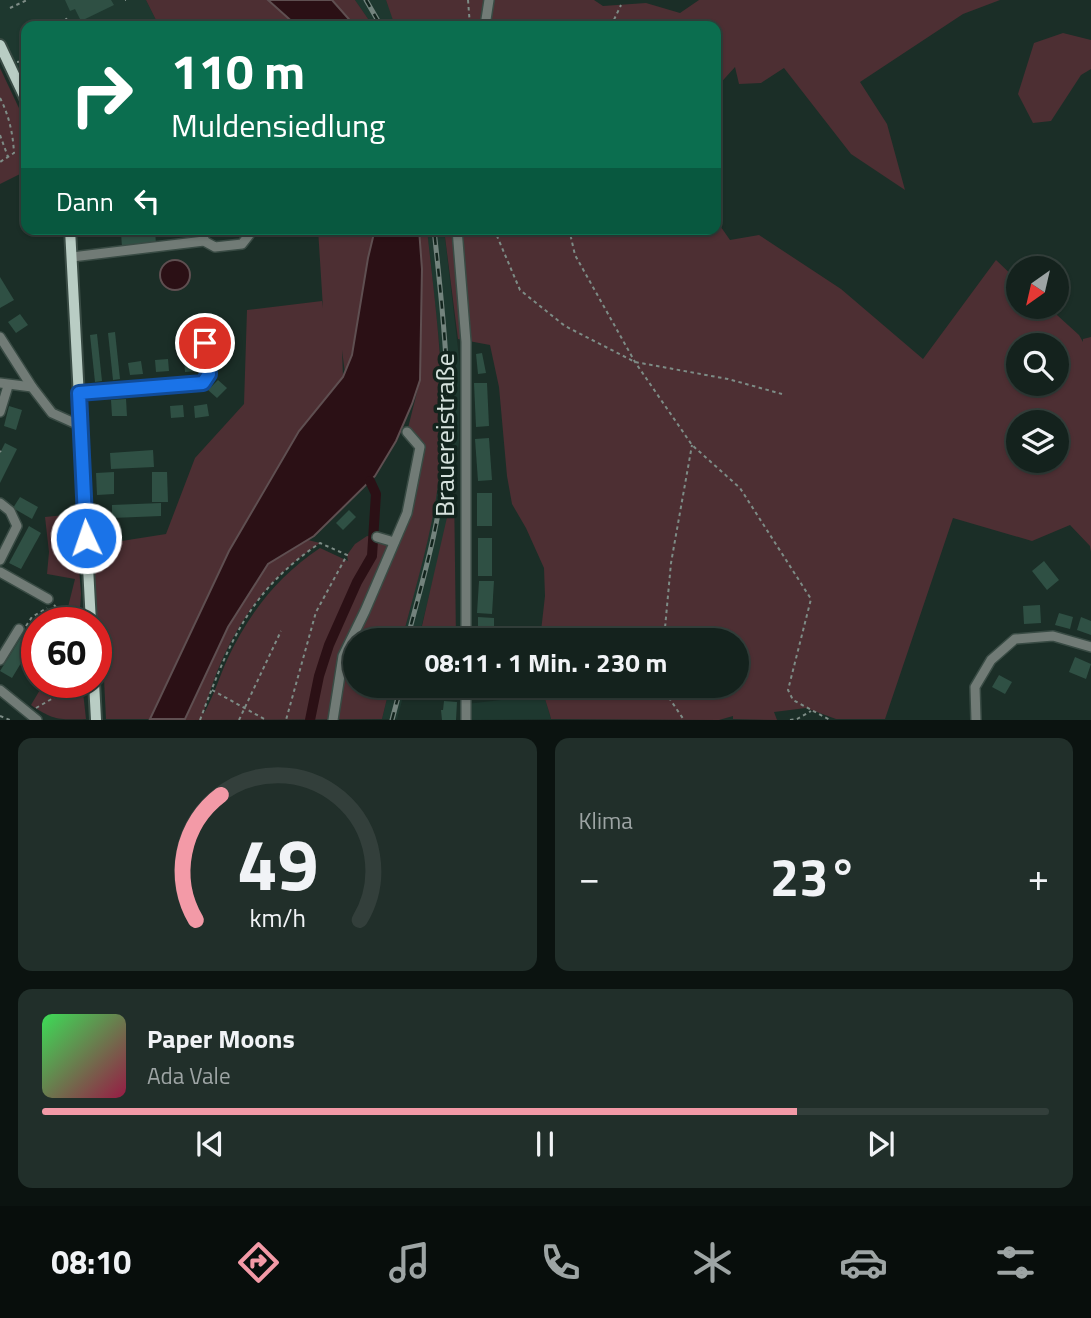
<!DOCTYPE html>
<html lang="de">
<head>
<meta charset="utf-8">
<style>
  body { margin:0; font-family:"Titillium Web",sans-serif; background:#212f2a; color:#f1f3f6; height:100vh; display:flex; flex-direction:column; font-size:26px; white-space:nowrap }
  * { box-sizing:border-box; margin:0 }
  p { font-size:23px; color:#9da4a4 }
  .icon { flex:none; width:38px; height:38px; fill:none; stroke:currentColor; stroke-width:2; stroke-linecap:round; stroke-linejoin:round }
  .map { position:relative; height:720px; overflow:hidden }
  .details { display:flex; flex-direction:column; gap:18px; padding:18px; background:#0b1310; flex:1 }
  .details>* { flex:none }
  .guide { position:absolute; left:21px; top:21px; width:700px; height:214px; border-radius:14px; box-shadow:0 2px 5px #0004,0 0 0 2px #333f3b; background:#0b6e4f; color:#fff; overflow:hidden }
  .needle { width:46px; rotate:214deg }
  .buttons { position:absolute; left:1006px; top:256px; display:grid; gap:14px }
  .buttons a { display:grid; place-items:center; width:63px; height:63px; border-radius:50%; background:#14221d; box-shadow:0 2px 5px #0004,0 0 0 2px #333f3b; font-size:35px }
  .speed { position:absolute; left:21px; top:607px; display:flex; gap:14px; font-size:35px; font-weight:700; text-align:center }
  .speed>* { display:grid; place-content:center; width:91px; height:91px; border-radius:50%; background:#14221d; box-shadow:0 2px 5px #0004,0 0 0 2px #333f3b; line-height:1 }
  .speed .limit { border:10px solid #d22; background:#fff; color:#111 }
  .pin { position:absolute; display:grid; place-items:center; width:60px; height:60px; color:#fff; margin:-30px; border:4px solid #fff; border-radius:50%; box-shadow:0 2px 7px #0007 }
  .me { position:absolute; width:77px; margin:-38px; rotate:357deg; stroke-linejoin:round; filter:drop-shadow(0 0 5px #0008) }
  .turn { display:flex; align-items:center; gap:24px; height:147px; padding:0 35px; font-size:32px }
  .turn .icon { width:91px; height:91px; stroke-width:2.5 }
  .turn b { display:block; font-size:49px; line-height:60px }
  .then { display:flex; align-items:center; height:66px; padding:0 35px; background:#0003; gap:14px; font-size:26px }
  .big { font-size:52px; font-weight:700; line-height:1.1 }
  .details .card { flex:1; display:flex; flex-direction:column; justify-content:center; gap:10px; min-width:0; padding:0 24px; border-radius:14px; background:#212f2a }
  .details .dial { align-items:center; gap:0 }
  .dial svg { height:182px; overflow:visible; fill:none; stroke:#333f3b; stroke-width:7; stroke-linecap:round; text-anchor:middle }
  .dial text { fill:#f1f3f6; stroke:none }
  .song { display:flex; align-items:center; gap:21px }
  .cover { width:84px; height:84px; border-radius:10px; background:linear-gradient(135deg,hsl(130 70% 55%),hsl(340 70% 35%)) }
  .played { height:7px; border-radius:4px; background:linear-gradient(90deg,#f39aa7 75%,#333f3b 75%) }
  .keys { display:flex; justify-content:space-around; direction:ltr }
  .heat { display:flex; justify-content:space-between; align-items:center; font-size:38px; direction:ltr }
  .details .tiles { flex:1; display:grid; gap:18px; grid-template-columns:1fr 1fr }
  .card:last-child { grid-column:span 2 }
  .trip { position:absolute; left:343px; top:628px; width:406px; height:70px; border-radius:35px; background:#14221d; box-shadow:0 2px 5px #0004,0 0 0 2px #333f3b; font-weight:700; line-height:70px; text-align:center }
  .tab-bar { display:flex; height:112px; justify-content:space-around; align-items:center; background:#080e0c; color:#9da4a4 }
  .tab-bar .icon { width:49px; height:49px }
  .tab-bar .on { color:#f39aa7 }
  .tab-bar b { font-size:32px; color:#f1f3f6 }
  .map>svg:first-child { display:block }
  .built { fill:#1e382f }
  .green { fill:#4d2f33; fill-rule:evenodd }
  .water { fill:#2b1015; stroke:#5f4f51; stroke-width:2 }
  .lines { fill:none; stroke-linecap:round; stroke-linejoin:round }
  .canal { stroke:#2b1015; stroke-width:10 }
  .building { fill:#2f5044 }
  .minor-casing { stroke:#394b44; stroke-width:12 }
  .major-casing { stroke:#394b44; stroke-width:14 }
  .path { stroke:#7d8c86; stroke-width:2; stroke-dasharray:3.5 3.5; stroke-linecap:butt }
  .minor { stroke:#717b76; stroke-width:9 }
  .major { stroke:#b9cdc4; stroke-width:10 }
  .rail-casing { stroke:#73837d; stroke-width:5 }
  .rail { stroke:#12241d; stroke-width:2.5; stroke-dasharray:8; stroke-linecap:butt }
  .route-casing { stroke:#114b97; stroke-width:18 }
  .route { stroke:#1a73e8; stroke-width:12 }
  .labels { text-anchor:middle; stroke-width:7; stroke-linejoin:round; paint-order:stroke }
  .street-label { font-size:26px; fill:#d7e3de; stroke:#12241d }
</style>
</head>
<body>
<div class="map">
<svg width="1091" height="720" viewBox="0 0 1091 720">
  <rect width="100%" height="100%" fill="#1b2e27"/>
  <g class="built">
    <polygon points="0,0 146,0 159,26 26,26 26,88 0,42"/>
    <polygon points="355,0 386,0 396,26 373,26"/>
    <polygon points="427,229 444,229 460,366 459,443 448,521 418,640 402,640 426,546 438,484 442,442 441,360"/>
    <polygon points="390,686 406,686 397,719 382,719"/>
    <polygon points="544,695 551,719 466,720 466,704"/>
  </g>
  <g class="green">
    <polygon points="146,0 268,0 297,26 159,26"/>
    <polygon points="332,0 355,0 373,26 355,26"/>
    <polygon points="386,0 594,0 603,6 646,3 680,13 699,0 1000,0 963,14 860,82 887,124 905,190 851,154 784,68 761,83 739,84 735,67 716,88 716,26 395,26"/>
    <polygon points="1063,33 1091,40 1091,69 1081,75 1051,121 1033,123 1018,94 1034,43"/>
    <polygon points="0,68 26,123 26,171 0,184"/>
    <path d="M716 220 730 240 759 235 841 289 923 359 996 260 1018 281V306H1047L1079 335 1083 342V339L1091 337V552L1090 546 1070 525 1032 541 953 518 885 719H836L806 708 774 712 777 720 733 719V716L719 720 551 719 550 715 541 686H737V640H540L545 596 544 568 526 528 512 504 507 476 499 387 490 345 458 339 444 229H716ZM1018 345H1057V383H1018ZM1018 422H1057V460H1018Z"/>
    <path d="M318 229H375C363 276 363 329 345 373L342 350 343 377 299 431 229 551 150 719H106L104 679 97 665 90 546 166 534 195 458 244 404 247 310 322 301 323 308Z"/>
    <path d="M419 229H427C436 314 449 399 438 485 431 537 415 589 402 640H355V686H390L382 719 185 720 228 627 268 564 308 540 320 543C257 585 222 643 203 715 213 698 219 678 227 660 249 613 277 577 320 548L348 561 347 555 355 544 367 536 394 542 407 513 420 447 407 432 420 380 422 269Z"/>
    <polygon points="454,487 456,640 419,639"/>
    <polygon points="75,514 81,594 79,623 64,623 75,579 47,574 49,552 45,517"/>
    <path d="M44 683H82L86 719C58 720 53 720 31 705Z"/>
  </g>
  <g class="water">
    <polygon points="268,0 332,0 355,26 297,26"/>
    <polygon points="375,229 419,229 422,269 420,380 412,404 396,441 375,476 314,536 268,564 228,627 185,719 150,719 229,551 299,431 343,377 352,355 368,258"/>
    <circle cx="175" cy="275" r="15"/>
  </g>
  <g class="lines">
    <polyline class="canal" points="310,720 319,676 329,645 357,582 372,556 376,494 370,481"/>
  </g>
  <g class="building">
    <polygon points="65,0 111,0 114,5 81,21 75,9 70,11"/>
    <polygon points="155,230 156,244 122,247 121,233"/>
    <polygon points="0,277 14,300 0,308"/>
    <polygon points="20,314 28,325 16,333 8,322"/>
    <polygon points="115,332 120,379 113,380 108,333"/>
    <polygon points="97,334 102,381 95,382 90,335"/>
    <polygon points="227,339 229,353 217,354 215,341"/>
    <polygon points="482,353 486,373 478,374 476,354"/>
    <polygon points="196,358 197,371 185,372 184,359"/>
    <polygon points="168,359 169,371 156,372 155,360"/>
    <polygon points="141,361 143,374 130,375 128,363"/>
    <polygon points="218,380 227,388 217,398 208,390"/>
    <polygon points="474,383 487,383 489,426 476,427"/>
    <polygon points="126,399 127,416 112,416 111,400"/>
    <polygon points="207,404 209,416 195,418 194,406"/>
    <polygon points="183,405 184,417 171,418 170,406"/>
    <polygon points="9,406 22,410 16,430 4,426"/>
    <polygon points="489,438 492,480 478,481 475,439"/>
    <polygon points="5,443 17,449 0,483 0,453"/>
    <polygon points="153,450 154,467 111,469 110,453"/>
    <polygon points="114,472 114,494 97,495 96,473"/>
    <polygon points="152,472 167,472 168,502 152,502"/>
    <rect x="477" y="493" width="15" height="33"/>
    <polygon points="20,497 38,507 32,519 13,508"/>
    <polygon points="161,503 161,516 112,518 112,505"/>
    <polygon points="349,510 356,517 343,530 336,523"/>
    <polygon points="29,526 41,533 21,569 9,563"/>
    <rect x="478" y="538" width="14" height="38"/>
    <polygon points="1044,561 1059,580 1047,590 1032,571"/>
    <polygon points="479,581 494,581 492,614 477,613"/>
    <polygon points="1040,605 1041,623 1024,624 1023,606"/>
    <polygon points="1059,613 1073,617 1070,629 1055,625"/>
    <polygon points="478,617 494,618 494,640 478,640"/>
    <polygon points="1081,617 1091,621 1091,635 1077,630"/>
    <polygon points="25,631 36,638 12,678 0,671"/>
    <polygon points="1075,657 1091,664 1086,679 1069,672"/>
    <polygon points="999,675 1012,682 1005,694 992,687"/>
    <polygon points="444,701 457,702 456,720 442,720 441,710 443,710"/>
  </g>
  <g class="lines">
    <defs>
      <g id="minor">
        <polyline points="485,26 489,0"/>
        <polyline points="203,229 204,241"/>
        <polyline points="457,229 466,342 466,640"/>
        <polyline points="72,257 204,241 215,247 242,244 249,235 249,229"/>
        <polyline points="0,337 32,387 52,413 81,426"/>
        <polyline points="0,383 32,387"/>
        <polyline points="79,393 203,383 209,374 205,343"/>
        <polyline points="0,412 8,386"/>
        <polyline points="0,503 10,511 17,526 0,560"/>
        <polyline points="377,537 394,542"/>
        <polyline points="0,572 48,599"/>
        <polyline points="0,660 19,629"/>
        <polyline points="0,690 37,720"/>
        <polyline points="333,720 343,656 365,611 407,513 420,447 407,432"/>
        <polyline points="466,720 466,686"/>
        <polyline points="976,720 975,687 991,660 1015,639 1053,636 1091,647"/>
      </g>
      <g id="major">
        <polyline points="0,45 26,100"/>
        <polyline points="70,229 91,623"/>
        <polyline points="94,682 96,720"/>
      </g>
    </defs>
    <use href="#minor" class="minor-casing"/>
    <use href="#major" class="major-casing"/>
    <g class="path">
      <polyline points="125,0 126,0"/>
      <polyline points="468,0 470,26"/>
      <polyline points="10,8 27,0"/>
      <polyline points="66,18 69,26"/>
      <polyline points="611,26 621,5"/>
      <polyline points="17,62 26,61"/>
      <path d="M0 98C9 115 13 134 14 153L0 162"/>
      <polyline points="0,135 8,157"/>
      <polyline points="494,229 520,290 565,326 635,362 728,379 782,394"/>
      <polyline points="569,229 575,255 635,362 692,445 740,488 811,599 788,690 793,700 830,720"/>
      <polyline points="0,451 1,452"/>
      <polyline points="54,605 63,615 82,619"/>
      <polyline points="26,626 32,617 47,608"/>
      <polyline points="660,640 665,628 671,563 692,445"/>
      <polyline points="661,686 684,720"/>
      <polyline points="212,690 266,720"/>
      <polyline points="36,708 81,682"/>
      <polyline points="0,716 10,720"/>
      <path d="M200 720C229 643 249 591 320 543L347 555 316 612 286 720"/>
      <polyline points="239,720 281,631"/>
      <polyline points="790,720 797,719 811,711"/>
    </g>
    <use href="#minor" class="minor"/>
    <use href="#major" class="major"/>
    <defs>
      <g id="rail">
        <polyline points="366,0 381,26"/>
        <path d="M407 640C422 582 440 524 445 463 452 385 442 307 434 229"/>
        <polyline points="392,720 401,686"/>
      </g>
    </defs>
    <use href="#rail" class="rail-casing"/>
    <use href="#rail" class="rail"/>
  </g>
  <g class="lines">
    <defs>
      <polyline id="route" points="86,538 79,393 203,383 209,374 205,343"/>
    </defs>
    <use href="#route" class="route-casing"/>
    <use href="#route" class="route"/>
  </g>
  <g class="labels">
    <g class="street-label">
      <text transform="translate(445 435) rotate(-90)" y="9">Brauereistraße</text>
    </g>
  </g>
</svg>
<div class="buttons">
<a><svg class="needle" viewBox="-14 -14 28 28"><path d="M0-13l5 13h-10z" fill="#e53935"/><path d="M0 13l5-13h-10z" fill="#9da4a4"/></svg></a>
<a><svg class="icon" aria-label="search" viewBox="0 0 24 24"><circle cx="10" cy="10" r="6"/><path d="M15 15l6 6"/></svg></a>
<a><svg class="icon" aria-label="layers" viewBox="0 0 24 24"><path d="M12 4l9 5-9 5-9-5zM3 14l9 5 9-5"/></svg></a>
</div>
<div class="speed"><div class="limit">60</div></div>
<div class="pin" style="left:205px;top:343px;background:#d93025"><svg class="icon" aria-label="arrive" viewBox="0 0 24 24"><path d="M6 21V4h12l-3 4 3 4H6"/></svg></div>
<svg class="me" style="left:86px;top:538px" viewBox="-20 -20 40 40"><circle r="17" fill="#1a73e8" stroke="#fff" stroke-width="3"/><path d="M0-11L8 9 0 5-8 9z" fill="#fff"/></svg>
<div class="trip">08:11 · 1 Min. · 230 m</div>
<div class="guide">
<div class="turn"><svg class="icon" aria-label="right" viewBox="0 0 24 24"><path d="M7 20v-9h11M14 6l5 5-5 5"/></svg><div><b>110 m</b>Muldensiedlung</div></div>
<div class="then">Dann<svg class="icon" aria-label="left" viewBox="0 0 24 24"><path d="M17 20v-9H6M10 6l-5 5 5 5"/></svg></div>
</div>
</div>
<section class="details">
<div class="tiles">
<div class="card dial"><svg viewBox="0 0 100 80">
<path d="M14 69A42 42 0 1 1 86 69"/>
<path d="M14 69A42 42 0 0 1 25 14" stroke="#f39aa7"/>
<text x="50" y="56" font-size="32" font-weight="700">49</text>
<text x="50" y="72" font-size="11">km/h</text>
</svg></div>
<div class="card"><p>Klima</p>
<div class="heat"><a>−</a><b class="big">23°</b><a>+</a></div>
</div>
<div class="card">
<div class="song"><i class="cover"></i><div><b>Paper Moons</b><p>Ada Vale</p></div></div>
<div class="played"></div>
<div class="keys"><svg class="icon" aria-label="previous" viewBox="0 0 24 24"><path d="M18 5L8 12l10 7zM5 5v14"/></svg><svg class="icon" aria-label="pause" viewBox="0 0 24 24"><path d="M8 5v14M16 5v14"/></svg><svg class="icon" aria-label="next" viewBox="0 0 24 24"><path d="M6 5l10 7-10 7zM19 5v14"/></svg></div>
</div>
</div>
</section>
<nav class="tab-bar">
<b>08:10</b>
<svg class="icon on" aria-label="directions" viewBox="0 0 24 24"><path d="M12 3l9 9-9 9-9-9zM9 14v-3h6M13 9l2 2-2 2"/></svg>
<svg class="icon" aria-label="music" viewBox="0 0 24 24"><path d="M9 18V5l10-2v13"/><circle cx="6" cy="18" r="3"/><circle cx="16" cy="16" r="3"/></svg>
<svg class="icon" aria-label="phone" viewBox="0 0 24 24"><path d="M5 4h4l2 5-3 2q2 4 5 5l2-3 5 2v4C11 20 4 13 5 4z"/></svg>
<svg class="icon" aria-label="climate" viewBox="0 0 24 24"><path d="M12 3v18M4 7l16 10M4 17L20 7"/></svg>
<svg class="icon" aria-label="car" viewBox="0 0 24 24"><path d="M5 17H2v-5l4-1 3-4h7l3 4 3 1v5h-3M9 17h6M6 11h13"/><circle cx="7" cy="17" r="2"/><circle cx="17" cy="17" r="2"/></svg>
<svg class="icon" aria-label="filters" viewBox="0 0 24 24"><path d="M4 7h16M4 17h16"/><circle cx="9" cy="7" r="2"/><circle cx="15" cy="17" r="2"/></svg>
</nav>
</body>
</html>
